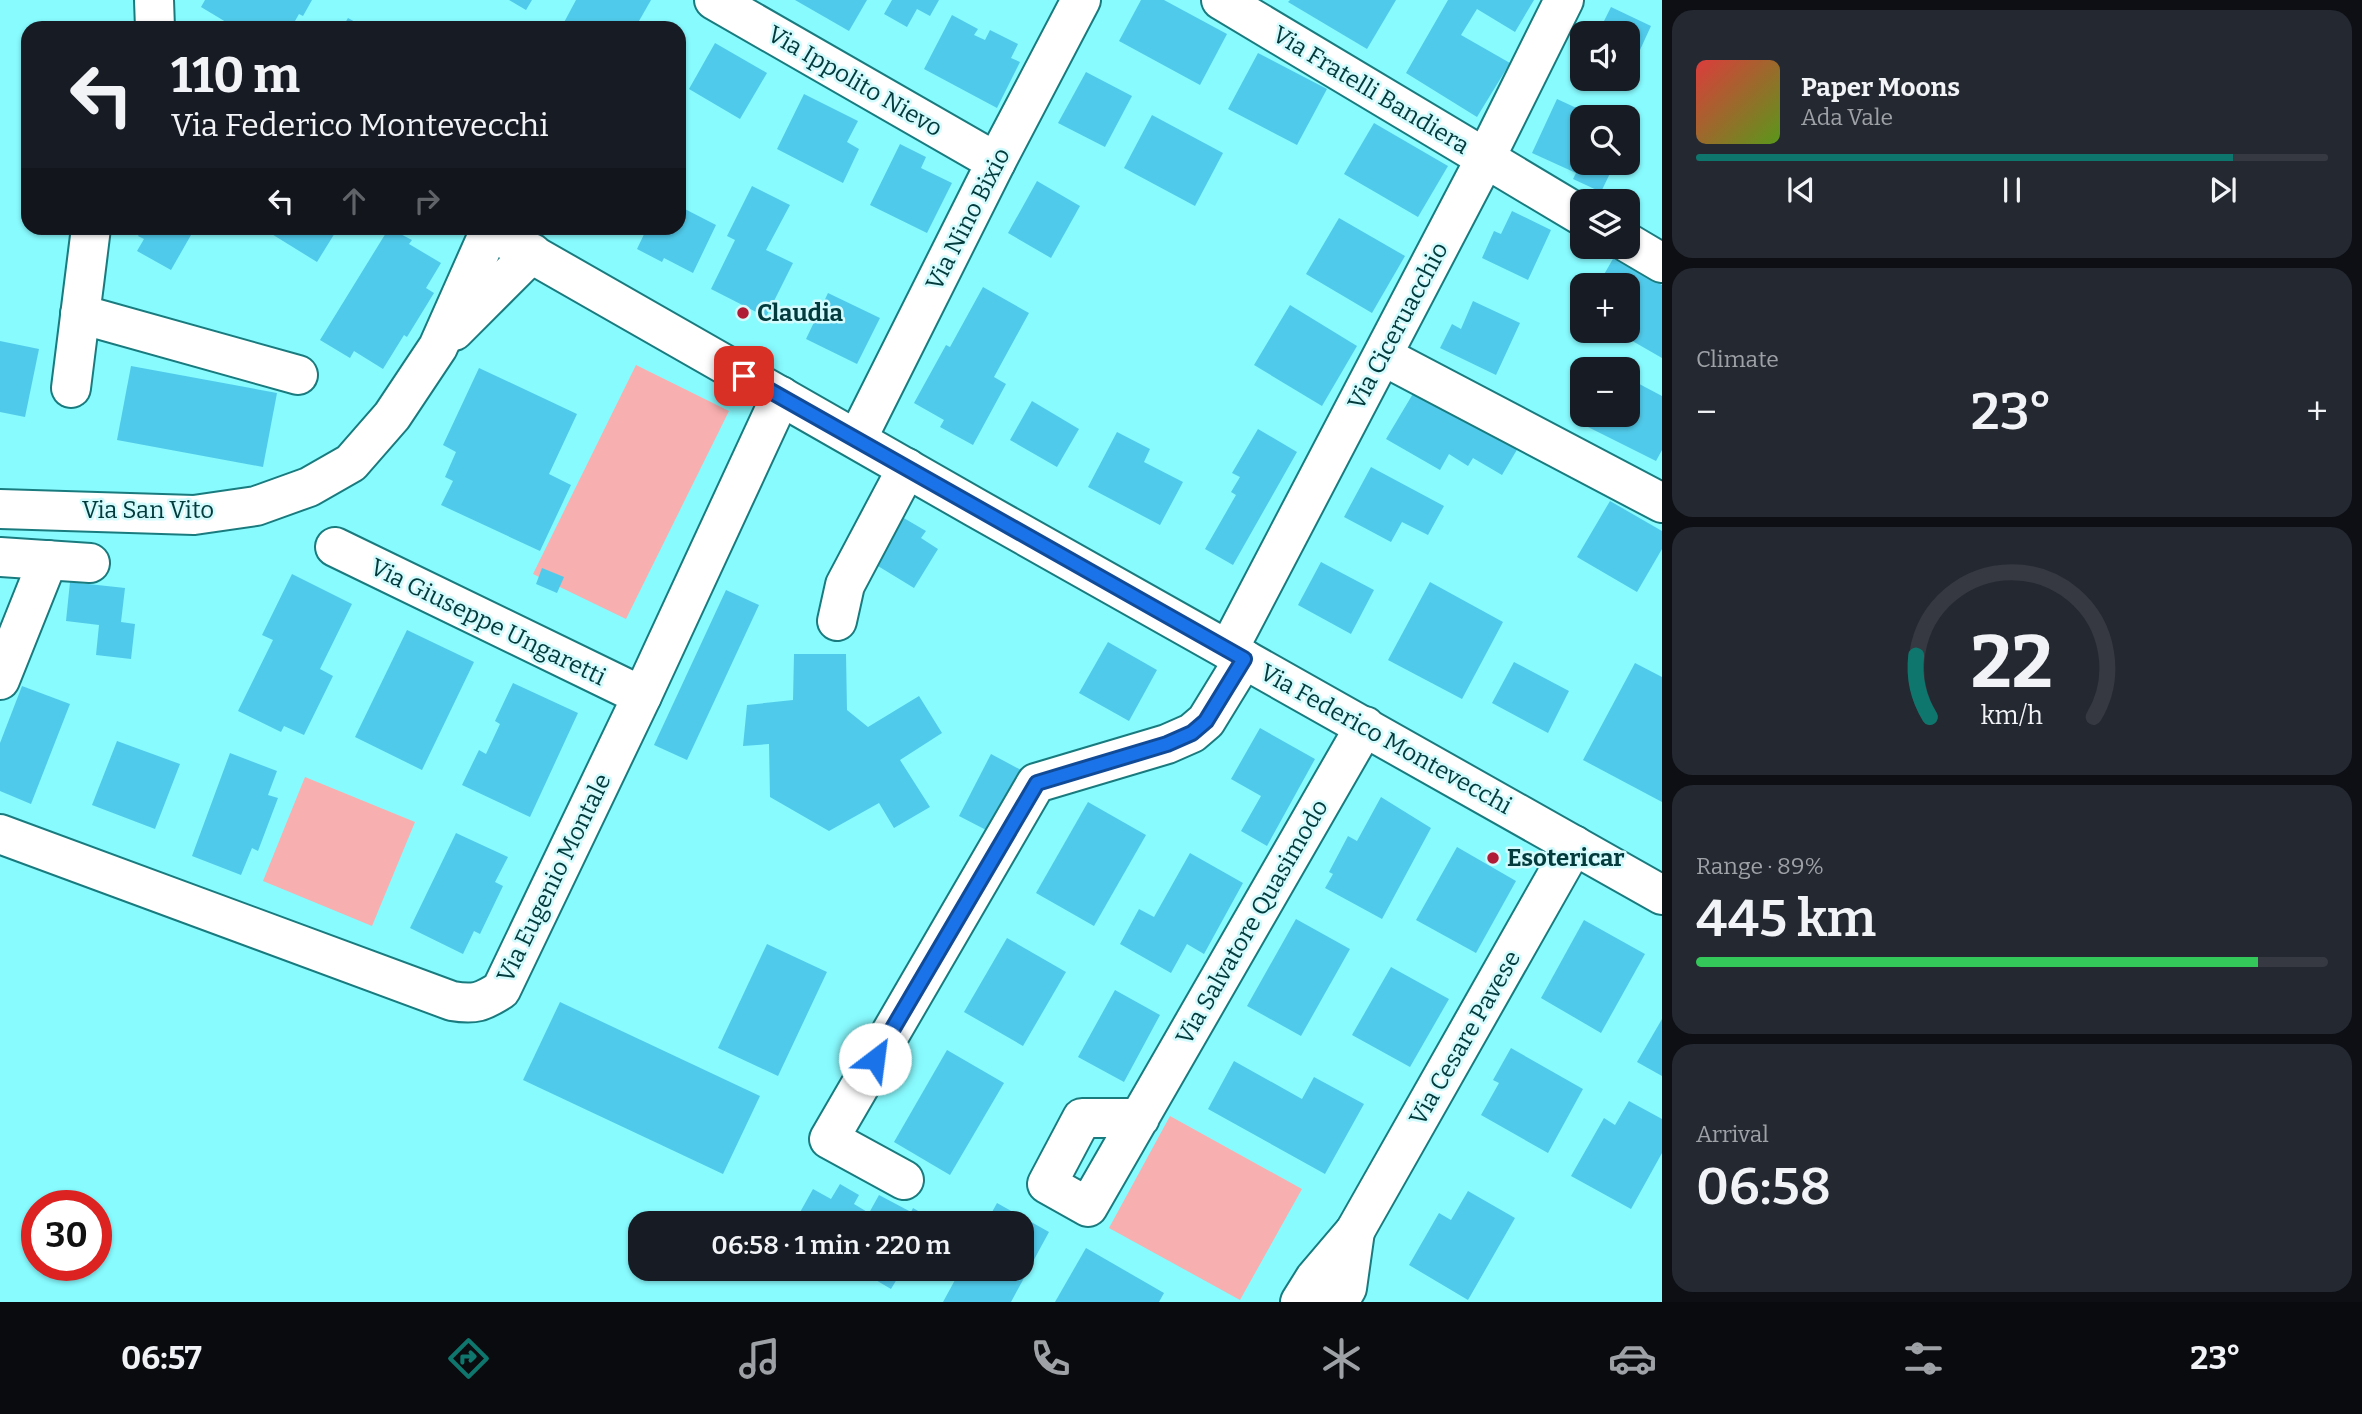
<!DOCTYPE html>
<html lang="en">
<head>
<meta charset="utf-8">
<style>
  body { margin:0; font-family:Bitter,serif; background:#242831; color:#f1f3f6; height:100vh; display:flex; flex-direction:column; font-size:26px; white-space:nowrap }
  * { box-sizing:border-box; margin:0 }
  p { font-size:23px; color:#9ea1a6 }
  .icon { flex:none; width:38px; height:38px; fill:none; stroke:currentColor; stroke-width:2; stroke-linecap:round; stroke-linejoin:round }
  .map { position:relative; flex:1; overflow:hidden }
  .details { display:flex; flex-direction:column; gap:10px; padding:10px; background:#0d0f14; width:700px }
  .details>* { flex:none }
  .guide { position:absolute; left:21px; top:21px; width:665px; height:214px; border-radius:21px; box-shadow:0 2px 5px #0004; background:#171b24; color:#f1f3f6; overflow:hidden }
  .fabs { position:absolute; left:1570px; top:21px; display:grid; gap:14px }
  .fabs a { display:grid; place-items:center; width:70px; height:70px; border-radius:14px; background:#171b24; box-shadow:0 2px 5px #0004; font-size:35px }
  .speed { position:absolute; left:21px; top:1190px; display:flex; gap:14px; font-size:35px; font-weight:700; text-align:center }
  .speed>* { display:grid; place-content:center; width:91px; height:91px; border-radius:50%; background:#171b24; box-shadow:0 2px 5px #0004; line-height:1 }
  .speed .limit { border:10px solid #d22; background:#fff; color:#111 }
  .pin { position:absolute; display:grid; place-items:center; width:60px; height:60px; color:#fff; margin:-30px; border-radius:14px; box-shadow:0 4px 10px #0006 }
  .me { position:absolute; width:77px; margin:-38px; rotate:30deg; stroke-linejoin:round; filter:drop-shadow(0 0 5px #0008) }
  .turn { display:flex; align-items:center; gap:24px; height:147px; padding:0 35px; font-size:32px }
  .turn .icon { width:91px; height:91px; stroke-width:2.5 }
  .turn b { display:block; font-size:49px; line-height:60px }
  .lanes { display:flex; align-items:center; height:66px; padding:0 35px; background:#0003; justify-content:center; gap:35px; direction:ltr }
  .lanes .off { opacity:.35 }
  .big { font-size:52px; font-weight:600; line-height:1.1 }
  .details .tile { flex:1; display:flex; flex-direction:column; justify-content:center; gap:10px; min-width:0; padding:0 24px; border-radius:21px; background:#242831 }
  .details .dial { align-items:center; gap:0 }
  .dial svg { height:182px; overflow:visible; fill:none; stroke:#363941; stroke-width:7; stroke-linecap:round; text-anchor:middle }
  .dial text { fill:#f1f3f6; stroke:none }
  .song { display:flex; align-items:center; gap:21px }
  .cover { width:84px; height:84px; border-radius:10px; background:linear-gradient(135deg,hsl(0 70% 55%),hsl(90 70% 35%)) }
  .played { height:7px; border-radius:4px; background:linear-gradient(90deg,#0f766e 85%,#363941 85%) }
  .keys { display:flex; justify-content:space-around; direction:ltr }
  .heat { display:flex; justify-content:space-between; align-items:center; font-size:38px; direction:ltr }
  .charge { height:10px; border-radius:5px; background:linear-gradient(90deg,#34c759 89%,#363941 0) }
  .trip { position:absolute; left:628px; top:1211px; width:406px; height:70px; border-radius:21px; background:#171b24; box-shadow:0 2px 5px #0004; font-weight:600; line-height:70px; text-align:center }
  .tab-bar { display:flex; height:112px; justify-content:space-around; align-items:center; background:#090b0e; color:#9ea1a6 }
  .tab-bar .icon { width:49px; height:49px }
  .tab-bar .current { color:#0f766e }
  .tab-bar b { font-size:32px; color:#f1f3f6 }
  main { display:flex; flex:1; min-height:0 }
  .map>svg:first-child { display:block }
  .green { fill:#f8afaf }
  .building { fill:#50caea }
  .lines { fill:none; stroke-linecap:round; stroke-linejoin:round }
  .minor-casing { stroke:#1a7b7f; stroke-width:42 }
  .minor { stroke:#fff; stroke-width:38 }
  .route-casing { stroke:#114b97; stroke-width:18 }
  .route { stroke:#1a73e8; stroke-width:12 }
  .poi-dot { fill:#b01c36; stroke:#d3fbfd; stroke-width:2.5 }
  .labels { text-anchor:middle; stroke-width:5; stroke-linejoin:round; paint-order:stroke }
  .street-label { font-size:24px; fill:#033b3c; stroke:#d3fbfd }
  .poi-label { font-size:24px; font-weight:bold; fill:#033b3c; stroke:#d3fbfd; text-anchor:start }
</style>
</head>
<body>
<main>
<div class="map">
<svg width="1662" height="1302" viewBox="0 0 1662 1302">
  <rect width="100%" height="100%" fill="#88fbff"/>
  <g class="green">
    <polygon points="636,365 729,411 626,619 533,574"/>
    <polygon points="305,777 415,822 372,926 263,881"/>
    <polygon points="1170,1116 1302,1189 1240,1300 1109,1228"/>
  </g>
  <g class="building">
    <polygon points="205,0 312,0 303,16 299,14 291,28 236,28 201,7"/>
    <polygon points="509,0 532,0 526,10"/>
    <polygon points="576,0 651,0 635,28 561,28"/>
    <polygon points="795,0 867,0 849,31"/>
    <polygon points="892,0 939,0 930,16 917,9 907,27 884,14"/>
    <polygon points="1141,0 1164,0 1227,34 1200,85 1119,41"/>
    <polygon points="1290,0 1396,0 1367,49 1288,2"/>
    <polygon points="1448,0 1534,0 1515,32 1477,9 1461,35 1510,63 1477,117 1406,73"/>
    <polygon points="1611,7 1651,26 1628,76 1628,33 1598,33"/>
    <polygon points="952,15 978,29 974,35 985,40 990,30 1018,44 1011,58 1020,62 997,108 924,69"/>
    <polygon points="348,18 366,28 342,28"/>
    <polygon points="715,43 767,73 740,119 689,89"/>
    <polygon points="1258,53 1327,89 1297,145 1228,109"/>
    <polygon points="1086,72 1132,96 1105,147 1058,123"/>
    <polygon points="804,94 858,121 847,142 859,149 843,183 777,149"/>
    <polygon points="1557,99 1596,117 1582,117 1582,163 1615,163 1601,192 1573,179 1576,173 1532,153"/>
    <polygon points="1152,115 1223,153 1195,206 1124,168"/>
    <polygon points="1374,123 1448,166 1418,217 1344,174"/>
    <polygon points="900,144 926,157 921,168 952,183 927,233 870,205"/>
    <polygon points="1037,181 1080,206 1051,258 1008,233"/>
    <polygon points="752,186 790,205 766,250 793,263 766,317 711,289 735,240 727,236"/>
    <polygon points="679,206 716,225 693,273 664,258 662,262 637,249 647,228 679,228"/>
    <polygon points="1512,211 1551,230 1528,280 1482,258 1494,231 1501,234"/>
    <polygon points="1339,218 1405,256 1372,313 1306,274"/>
    <polygon points="143,228 195,228 171,270 137,251 144,239 138,236"/>
    <polygon points="262,228 338,228 317,262"/>
    <polygon points="389,228 412,240 409,244 441,263 426,288 434,293 407,337 404,335 383,369 354,351 350,358 320,340"/>
    <polygon points="599,228 614,228 611,234"/>
    <polygon points="1614,257 1662,285 1662,358 1615,331 1628,331 1628,285 1598,285"/>
    <polygon points="983,287 1029,313 994,377 1006,384 973,445 940,427 944,420 914,403 946,345 950,347"/>
    <polygon points="828,293 880,318 857,364 806,339"/>
    <polygon points="1473,301 1520,323 1496,375 1440,348 1452,324 1461,329"/>
    <polygon points="1290,305 1357,346 1322,406 1254,365"/>
    <polygon points="0,341 39,349 25,417 0,412"/>
    <polygon points="131,366 277,393 263,467 117,440"/>
    <polygon points="479,368 577,414 549,474 571,485 540,551 441,505 453,481 445,477 456,452 443,445"/>
    <polygon points="1628,378 1662,396 1662,450 1656,461 1582,424 1587,415 1628,415"/>
    <polygon points="1414,392 1518,448 1502,475 1473,458 1468,466 1449,454 1440,470 1386,439"/>
    <polygon points="1032,401 1079,429 1057,467 1010,440"/>
    <polygon points="1258,429 1297,452 1233,565 1205,549 1236,495 1231,492 1240,477 1232,473"/>
    <polygon points="1117,432 1150,449 1144,462 1183,482 1160,525 1088,487"/>
    <polygon points="1371,467 1444,506 1428,535 1402,522 1391,542 1344,517"/>
    <polygon points="1610,501 1662,531 1662,549 1637,592 1577,557"/>
    <polygon points="902,517 926,531 921,538 938,549 914,588 873,563"/>
    <polygon points="1321,562 1374,590 1351,634 1298,605"/>
    <polygon points="542,568 564,577 557,593 536,584"/>
    <polygon points="292,574 352,604 320,669 333,676 304,735 284,726 281,732 238,711 273,640 262,635"/>
    <polygon points="70,582 125,588 121,622 135,624 131,659 96,655 99,625 66,621"/>
    <polygon points="1430,582 1503,622 1462,699 1388,660"/>
    <polygon points="726,590 759,605 687,760 654,745"/>
    <polygon points="407,630 474,662 422,770 355,737"/>
    <polygon points="1108,642 1157,670 1129,721 1079,693"/>
    <polygon points="794,654 846,654 847,710 868,727 919,696 942,733 900,760 930,807 894,828 879,803 829,831 770,797 769,744 743,746 747,705 793,700"/>
    <polygon points="1514,662 1569,691 1548,733 1492,703"/>
    <polygon points="1635,663 1662,677 1662,802 1583,760"/>
    <polygon points="513,683 578,713 530,817 462,785 479,750 486,754 500,724 495,721"/>
    <polygon points="22,686 70,704 31,804 0,791 0,743"/>
    <polygon points="1260,728 1315,759 1267,846 1241,831 1261,796 1231,779"/>
    <polygon points="117,741 180,764 155,829 92,805"/>
    <polygon points="230,753 277,771 268,795 278,798 258,851 252,848 241,875 192,856"/>
    <polygon points="991,754 1021,770 990,832 959,816"/>
    <polygon points="1381,797 1431,828 1382,919 1325,888 1333,874 1329,872 1348,836 1357,841"/>
    <polygon points="1088,802 1146,835 1094,926 1036,893"/>
    <polygon points="456,833 508,857 495,882 503,886 480,934 474,931 463,954 410,928"/>
    <polygon points="1457,847 1516,881 1476,953 1416,920"/>
    <polygon points="1190,853 1243,883 1204,954 1187,944 1171,973 1120,944 1139,909 1154,917"/>
    <polygon points="1296,919 1350,949 1301,1036 1247,1006"/>
    <polygon points="1584,920 1645,954 1601,1033 1541,998"/>
    <polygon points="1007,938 1066,972 1023,1046 964,1012"/>
    <polygon points="767,944 827,972 778,1076 718,1048"/>
    <polygon points="1391,967 1449,999 1410,1067 1352,1035"/>
    <polygon points="1115,990 1160,1015 1124,1082 1078,1057"/>
    <polygon points="560,1002 760,1096 723,1174 523,1080"/>
    <polygon points="1662,1019 1662,1076 1637,1062"/>
    <polygon points="1511,1048 1583,1089 1548,1153 1481,1115 1499,1083 1493,1080"/>
    <polygon points="947,1050 1004,1083 950,1175 894,1142"/>
    <polygon points="1234,1061 1302,1099 1314,1077 1364,1104 1325,1174 1208,1109"/>
    <polygon points="1629,1101 1662,1119 1662,1153 1631,1209 1571,1176 1604,1118 1615,1125"/>
    <polygon points="840,1184 859,1195 854,1204 869,1213 879,1195 911,1212 913,1208 932,1219 929,1223 794,1223 813,1189 831,1199"/>
    <polygon points="1468,1191 1515,1218 1468,1300 1409,1265 1439,1213 1451,1220"/>
    <polygon points="997,1203 1049,1232 1011,1302 943,1302 961,1269 1022,1269 1022,1223 986,1223"/>
    <polygon points="1086,1248 1164,1293 1159,1302 1055,1302"/>
    <polygon points="837,1269 903,1269 891,1289 857,1269 853,1277"/>
  </g>
  <g class="lines">
    <defs>
      <g id="minor">
        <polyline points="154,0 155,28"/>
        <polyline points="714,0 996,162"/>
        <polyline points="1221,0 1582,216"/>
        <polyline points="486,228 976,508 1662,895"/>
        <polyline points="1628,243 1662,263"/>
        <polyline points="80,314 298,375"/>
        <polyline points="454,331 532,253"/>
        <polyline points="1383,356 1662,503"/>
        <polyline points="71,388 91,228"/>
        <polyline points="857,439 996,162 1081,0"/>
        <polyline points="0,509 194,515 256,506 309,487 351,463 392,416 438,347 490,230"/>
        <polyline points="335,547 642,696"/>
        <polyline points="0,557 90,563"/>
        <polyline points="837,621 845,585 907,468"/>
        <polyline points="1228,650 1485,159 1564,0"/>
        <polyline points="0,680 48,560"/>
        <path d="M0 834 452 1001C475 1005 482 1002 501 990L642 696 781 396"/>
        <polyline points="1140,1118 1082,1118 1047,1184 1088,1207 1365,726"/>
        <polyline points="904,1180 829,1139 1036,783 1167,744 1192,733 1206,721 1244,659"/>
        <polyline points="1300,1302 1315,1278 1355,1231 1574,845"/>
        <polyline points="1339,1302 1347,1288 1355,1231"/>
      </g>
    </defs>
    <use href="#minor" class="minor-casing"/>
    <use href="#minor" class="minor"/>
  </g>
  <g class="lines">
    <defs>
      <polyline id="route" points="744,376 1244,659 1206,721 1192,733 1167,744 1037,783 875,1059"/>
    </defs>
    <use href="#route" class="route-casing"/>
    <use href="#route" class="route"/>
  </g>
  <g class="poi-dot">
    <circle cx="743" cy="313" r="7"/>
    <circle cx="1493" cy="858" r="7"/>
  </g>
  <g class="labels">
    <g class="street-label">
      <text transform="translate(855 81) rotate(30)" y="8">Via Ippolito Nievo</text>
      <text transform="translate(1371 90) rotate(31)" y="8">Via Fratelli Bandiera</text>
      <text transform="translate(968 219) rotate(-63)" y="8">Via Nino Bixio</text>
      <text transform="translate(1398 326) rotate(-62)" y="8">Via Ciceruacchio</text>
      <text x="148" y="518">Via San Vito</text>
      <text transform="translate(488 622) rotate(26)" y="8">Via Giuseppe Ungaretti</text>
      <text transform="translate(1386 739) rotate(29)" y="8">Via Federico Montevecchi</text>
      <text transform="translate(554 878) rotate(-64)" y="8">Via Eugenio Montale</text>
      <text transform="translate(1252 922) rotate(-60)" y="8">Via Salvatore Quasimodo</text>
      <text transform="translate(1465 1038) rotate(-60)" y="8">Via Cesare Pavese</text>
    </g>
    <g class="poi-label">
      <text x="757" y="321">Claudia</text>
      <text x="1507" y="866">Esotericar</text>
    </g>
  </g>
</svg>
<div class="fabs">
<a><svg class="icon" aria-label="sound" viewBox="0 0 24 24"><path d="M4 9h4l5-4v14l-5-4H4zM17 9q2 3 0 6"/></svg></a>
<a><svg class="icon" aria-label="search" viewBox="0 0 24 24"><circle cx="10" cy="10" r="6"/><path d="M15 15l6 6"/></svg></a>
<a><svg class="icon" aria-label="layers" viewBox="0 0 24 24"><path d="M12 4l9 5-9 5-9-5zM3 14l9 5 9-5"/></svg></a>
<a>+</a>
<a>−</a>
</div>
<div class="speed"><div class="limit">30</div></div>
<div class="pin" style="left:744px;top:376px;background:#d93025"><svg class="icon" aria-label="arrive" viewBox="0 0 24 24"><path d="M6 21V4h12l-3 4 3 4H6"/></svg></div>
<svg class="me" style="left:875px;top:1059px" viewBox="-20 -20 40 40"><circle r="19" fill="#fff"/><path d="M0-13L10 11 0 6-10 11z" fill="#1a73e8"/></svg>
<div class="trip">06:58 · 1 min · 220 m</div>
<div class="guide">
<div class="turn"><svg class="icon" aria-label="left" viewBox="0 0 24 24"><path d="M17 20v-9H6M10 6l-5 5 5 5"/></svg><div><b>110 m</b>Via Federico Montevecchi</div></div>
<div class="lanes"><svg class="icon" aria-label="left" viewBox="0 0 24 24"><path d="M17 20v-9H6M10 6l-5 5 5 5"/></svg><svg class="icon off" aria-label="ahead" viewBox="0 0 24 24"><path d="M12 20V5M6 11l6-6 6 6"/></svg><svg class="icon off" aria-label="right" viewBox="0 0 24 24"><path d="M7 20v-9h11M14 6l5 5-5 5"/></svg></div>
</div>
</div>
<section class="details">
<div class="tile">
<div class="song"><i class="cover"></i><div><b>Paper Moons</b><p>Ada Vale</p></div></div>
<div class="played"></div>
<div class="keys"><svg class="icon" aria-label="previous" viewBox="0 0 24 24"><path d="M18 5L8 12l10 7zM5 5v14"/></svg><svg class="icon" aria-label="pause" viewBox="0 0 24 24"><path d="M8 5v14M16 5v14"/></svg><svg class="icon" aria-label="next" viewBox="0 0 24 24"><path d="M6 5l10 7-10 7zM19 5v14"/></svg></div>
</div>
<div class="tile"><p>Climate</p>
<div class="heat"><a>−</a><b class="big">23°</b><a>+</a></div>
</div>
<div class="tile dial"><svg viewBox="0 0 100 80">
<path d="M14 69A42 42 0 1 1 86 69"/>
<path d="M14 69A42 42 0 0 1 8 42" stroke="#0f766e"/>
<text x="50" y="56" font-size="32" font-weight="700">22</text>
<text x="50" y="72" font-size="11">km/h</text>
</svg></div>
<div class="tile"><p>Range · 89%</p><b class="big">445 km</b><div class="charge"></div></div>
<div class="tile"><p>Arrival</p><b class="big">06:58</b></div>
</section>
</main>
<nav class="tab-bar">
<b>06:57</b>
<svg class="icon current" aria-label="directions" viewBox="0 0 24 24"><path d="M12 3l9 9-9 9-9-9zM9 14v-3h6M13 9l2 2-2 2"/></svg>
<svg class="icon" aria-label="music" viewBox="0 0 24 24"><path d="M9 18V5l10-2v13"/><circle cx="6" cy="18" r="3"/><circle cx="16" cy="16" r="3"/></svg>
<svg class="icon" aria-label="phone" viewBox="0 0 24 24"><path d="M5 4h4l2 5-3 2q2 4 5 5l2-3 5 2v4C11 20 4 13 5 4z"/></svg>
<svg class="icon" aria-label="climate" viewBox="0 0 24 24"><path d="M12 3v18M4 7l16 10M4 17L20 7"/></svg>
<svg class="icon" aria-label="car" viewBox="0 0 24 24"><path d="M5 17H2v-5l4-1 3-4h7l3 4 3 1v5h-3M9 17h6M6 11h13"/><circle cx="7" cy="17" r="2"/><circle cx="17" cy="17" r="2"/></svg>
<svg class="icon" aria-label="filters" viewBox="0 0 24 24"><path d="M4 7h16M4 17h16"/><circle cx="9" cy="7" r="2"/><circle cx="15" cy="17" r="2"/></svg>
<b>23°</b>
</nav>
</body>
</html>
